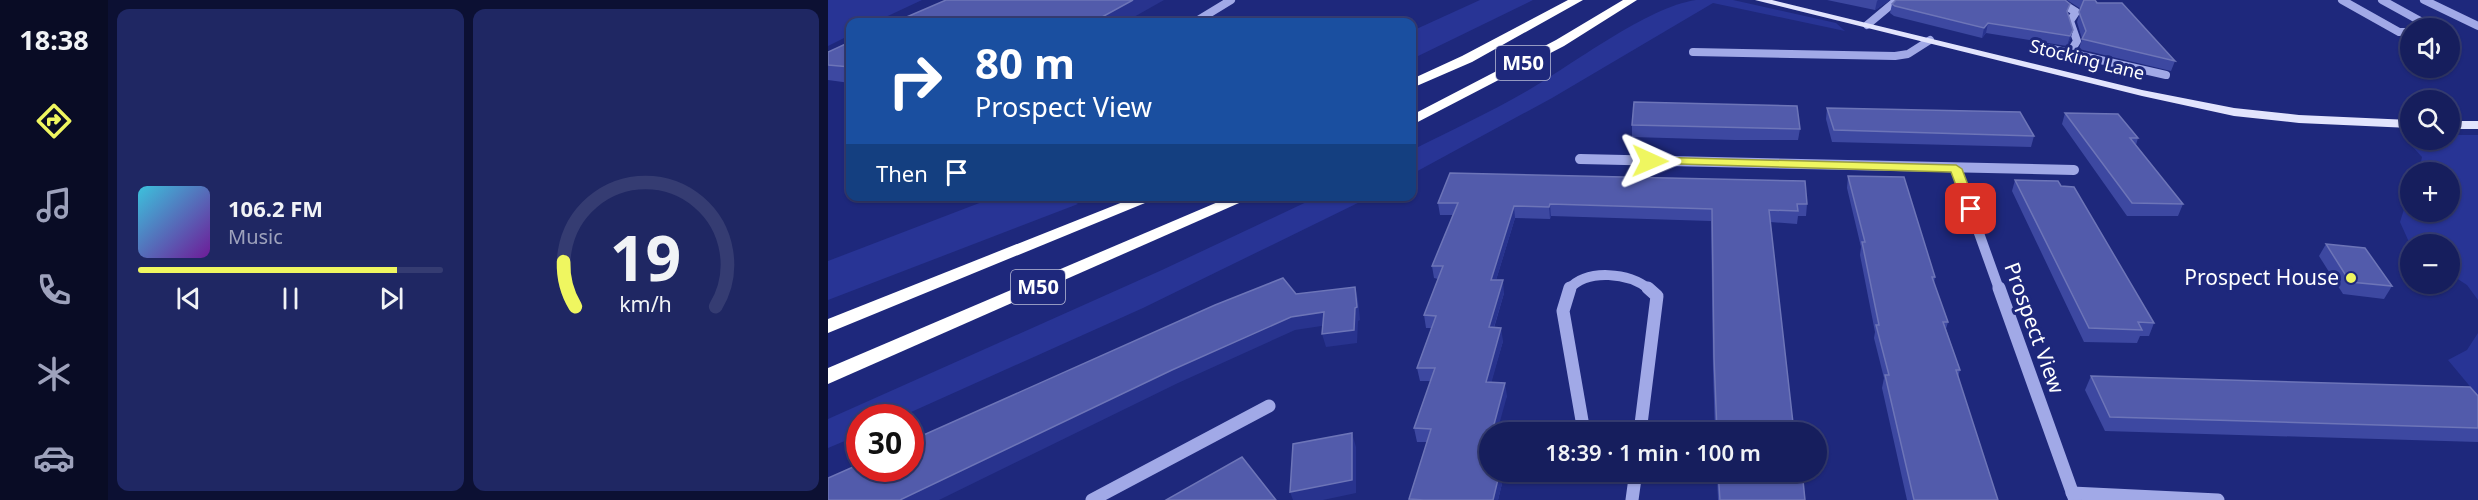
<!DOCTYPE html>
<html lang="en">
<head>
<meta charset="utf-8">
<style>
  body { margin:0; font-family:"Noto Sans",sans-serif; background:#1f2763; color:#f1f3f6; height:100vh; display:flex; flex-direction:column; font-size:22px; white-space:nowrap }
  * { box-sizing:border-box; margin:0 }
  p { font-size:20px; color:#9ea2bc }
  .icon { flex:none; width:33px; height:33px; fill:none; stroke:currentColor; stroke-width:2; stroke-linecap:round; stroke-linejoin:round }
  .map { position:relative; flex:1; overflow:hidden }
  .drawer { display:flex; flex-direction:column; gap:9px; padding:9px; background:#0c1033; width:720px }
  .drawer>* { flex:none }
  .guide { position:absolute; left:18px; top:18px; width:570px; height:183px; border-radius:12px; box-shadow:0 2px 4px #0004,0 0 0 2px #353c72; background:#1a4fa0; color:#fff; overflow:hidden }
  .buttons { position:absolute; left:1572px; top:18px; display:grid; gap:12px }
  .buttons a { display:grid; place-items:center; width:60px; height:60px; border-radius:50%; background:#161e5d; box-shadow:0 2px 4px #0004,0 0 0 2px #353c72; font-size:30px }
  .speed { position:absolute; left:18px; top:404px; display:flex; gap:12px; font-size:30px; font-weight:700; text-align:center }
  .speed>* { display:grid; place-content:center; width:78px; height:78px; border-radius:50%; background:#161e5d; box-shadow:0 2px 4px #0004,0 0 0 2px #353c72; line-height:1 }
  .speed .limit { border:9px solid #d22; background:#fff; color:#111 }
  .pin { position:absolute; display:grid; place-items:center; width:51px; height:51px; color:#fff; margin:-26px; border-radius:12px; box-shadow:0 3px 9px #0006 }
  .me { position:absolute; width:66px; margin:-33px; rotate:91deg; stroke-linejoin:round; filter:drop-shadow(0 0 4px #0008) }
  .turn { display:flex; align-items:center; gap:21px; height:126px; padding:0 30px; font-size:27px }
  .turn .icon { width:78px; height:78px; stroke-width:2.5 }
  .turn b { display:block; font-size:42px; line-height:51px }
  .then { display:flex; align-items:center; height:57px; padding:0 30px; background:#0003; gap:12px; font-size:22px }
  .drawer .widget { flex:1; display:flex; flex-direction:column; justify-content:center; gap:9px; min-width:0; padding:0 21px; border-radius:12px; background:#1f2763 }
  .drawer .dial { align-items:center; gap:0 }
  .dial svg { height:156px; overflow:visible; fill:none; stroke:#353c72; stroke-width:7; stroke-linecap:round; text-anchor:middle }
  .dial text { fill:#f1f3f6; stroke:none }
  .song { display:flex; align-items:center; gap:18px }
  .cover { width:72px; height:72px; border-radius:9px; background:linear-gradient(135deg,hsl(190 70% 55%),hsl(280 70% 35%)) }
  .played { height:6px; border-radius:3px; background:linear-gradient(90deg,#eff660 85%,#353c72 85%) }
  .keys { display:flex; justify-content:space-around; direction:ltr }
  .drawer .tiles { flex:1; display:grid; gap:9px; grid-template-columns:repeat(2,1fr) }
  .trip { position:absolute; left:651px; top:422px; width:348px; height:60px; border-radius:30px; background:#161e5d; box-shadow:0 2px 4px #0004,0 0 0 2px #353c72; font-weight:600; line-height:60px; text-align:center }
  main { display:flex; flex:1; min-height:0 }
  .tabs { display:flex; flex-direction:column; width:108px; justify-content:space-around; align-items:center; background:#090c25; color:#9ea2bc }
  .tabs .icon { width:42px; height:42px }
  .tabs .on { color:#eff660 }
  .tabs b { font-size:27px; color:#f1f3f6 }
  .map>svg:first-child { display:block }
  .green { fill:#283495 }
  .lines { fill:none; stroke-linecap:round; stroke-linejoin:round }
  .minor-far2 { stroke:#a1a9e7; stroke-width:8 }
  .minor-far1 { stroke:#a1a9e7; stroke-width:10 }
  .minor { stroke:#a1a9e7; stroke-width:13 }
  .major { fill:#e2e4fd; fill-rule:evenodd }
  .highway { fill:#fff; fill-rule:evenodd }
  .wall { fill:#3d48a1 }
  .shaded-wall { fill:#28338e }
  .building { fill:#525bab; stroke:#6d75b8; stroke-width:1.5 }
  .route { fill:#eff660; stroke:#9ba03e; stroke-width:1.5 }
  .poi-dot { fill:#eff660; stroke:#1e287c; stroke-width:2 }
  .labels { text-anchor:middle; stroke-width:6; stroke-linejoin:round; paint-order:stroke }
  .far-street-label { font-size:18px; fill:#fff; stroke:#1e287c }
  .shield { fill:#1e287c; stroke:#bcbed8; stroke-width:1.5 }
  .shield-label { font-size:20px; font-weight:bold; fill:#fff }
  .poi-label { font-size:21px; fill:#fff; stroke:#1e287c; text-anchor:end }
  .street-label { font-size:21px; fill:#fff; stroke:#1e287c }
</style>
</head>
<body>
<main>
<nav class="tabs">
<b>18:38</b>
<svg class="icon on" aria-label="directions" viewBox="0 0 24 24"><path d="M12 3l9 9-9 9-9-9zM9 14v-3h6M13 9l2 2-2 2"/></svg>
<svg class="icon" aria-label="music" viewBox="0 0 24 24"><path d="M9 18V5l10-2v13"/><circle cx="6" cy="18" r="3"/><circle cx="16" cy="16" r="3"/></svg>
<svg class="icon" aria-label="phone" viewBox="0 0 24 24"><path d="M5 4h4l2 5-3 2q2 4 5 5l2-3 5 2v4C11 20 4 13 5 4z"/></svg>
<svg class="icon" aria-label="climate" viewBox="0 0 24 24"><path d="M12 3v18M4 7l16 10M4 17L20 7"/></svg>
<svg class="icon" aria-label="car" viewBox="0 0 24 24"><path d="M5 17H2v-5l4-1 3-4h7l3 4 3 1v5h-3M9 17h6M6 11h13"/><circle cx="7" cy="17" r="2"/><circle cx="17" cy="17" r="2"/></svg>
</nav>
<section class="drawer">
<div class="tiles">
<div class="widget">
<div class="song"><i class="cover"></i><div><b>106.2 FM</b><p>Music</p></div></div>
<div class="played"></div>
<div class="keys"><svg class="icon" aria-label="previous" viewBox="0 0 24 24"><path d="M18 5L8 12l10 7zM5 5v14"/></svg><svg class="icon" aria-label="pause" viewBox="0 0 24 24"><path d="M8 5v14M16 5v14"/></svg><svg class="icon" aria-label="next" viewBox="0 0 24 24"><path d="M6 5l10 7-10 7zM19 5v14"/></svg></div>
</div>
<div class="widget dial"><svg viewBox="0 0 100 80">
<path d="M14 69A42 42 0 1 1 86 69"/>
<path d="M14 69A42 42 0 0 1 8 46" stroke="#eff660"/>
<text x="50" y="56" font-size="32" font-weight="700">19</text>
<text x="50" y="72" font-size="11">km/h</text>
</svg></div>
</div>
</section>
<div class="map">
<svg width="1650" height="500" viewBox="0 0 1650 500">
  <rect width="100%" height="100%" fill="#1e287c"/>
  <g class="green">
    <polygon points="0,0 94,0 47,22 22,22 22,35 0,46"/>
    <polygon points="652,0 705,0 584,59 584,31"/>
    <path d="M868 0H905L1008 23 1017 31 885 3 724 98 584 174V150C622 131 661 113 699 91 744 65 819 7 868 0Z"/>
    <polygon points="1574,135 1582,135 1582,140 1622,140 1622,135 1650,135 1650,300 1639,285 1622,274 1622,244 1583,244 1581,242 1572,222 1582,190 1582,212 1622,212 1622,172 1591,172 1594,157"/>
    <polygon points="167,197 240,197 250,204 0,300 0,261"/>
    <polygon points="489,197 542,197 315,308 72,417 32,417 31,435 0,448 0,419 334,270"/>
    <polygon points="1650,333 1650,396 1620,360 1639,350"/>
  </g>
  <g class="lines">
    <g class="minor-far2">
      <polyline points="1229,0 1248,12 1242,21 1249,41 1241,54"/>
      <polyline points="1514,0 1571,32 1582,32"/>
      <polyline points="1554,0 1605,28"/>
      <polyline points="1596,0 1650,26"/>
      <polyline points="367,22 403,0"/>
      <polyline points="1039,25 1069,0"/>
      <polyline points="1220,48 1338,75"/>
      <polyline points="865,52 1067,56 1080,54 1102,40"/>
    </g>
    <g class="minor-far1">
      <polyline points="752,159 1246,170"/>
      <polyline points="1128,169 1171,289"/>
      <path d="M741 289C760 268 801 273 821 289"/>
    </g>
    <g class="minor">
      <polyline points="742,288 735,311 756,432"/>
      <polyline points="1171,288 1247,500"/>
      <polyline points="812,432 829,296 820,288"/>
      <polyline points="1244,493 1390,500"/>
      <polyline points="264,500 441,406"/>
      <polyline points="804,500 808,471"/>
    </g>
    <g class="major">
      <polygon points="927,0 944,0 1314,90 1406,108 1471,115 1582,120 1582,128 1471,123 1406,116 1314,96"/>
      <rect x="1622" y="121" width="28" height="8"/>
    </g>
    <g class="highway">
      <polygon points="740,0 755,0 644,62 584,88 584,79 634,56"/>
      <polygon points="795,0 809,0 736,46 584,125 584,115 728,40"/>
      <polygon points="310,196 334,196 0,333 0,319"/>
      <polygon points="404,196 427,196 0,384 0,368"/>
    </g>
  </g>
  <g class="wall">
    <polygon points="999,0 1062,0 1047,10"/>
    <polygon points="1239,0 1267,0 1347,61 1343,71 1251,49 1254,39 1249,22 1253,9"/>
    <polygon points="1064,4 1240,14 1245,30 1242,40 1239,46 1158,33 1154,38 1066,16 1062,13"/>
    <polygon points="22,42 22,83 0,80 0,52"/>
    <polygon points="999,108 1206,136 1203,147 1004,142 998,119"/>
    <polygon points="1237,113 1310,138 1308,145 1355,204 1350,216 1299,216 1234,124"/>
    <polygon points="804,125 972,129 970,140 907,140 804,137"/>
    <polygon points="1020,176 1107,277 1106,283 1120,322 1118,329 1132,370 1130,377 1170,500 1079,500 1054,388 1056,378 1046,338 1047,332 1032,255 1033,247 1019,188"/>
    <polygon points="1187,180 1233,186 1326,323 1321,336 1312,336 1309,343 1256,342 1184,191"/>
    <polygon points="610,203 979,204 978,216 970,216 969,224 942,222 965,423 969,432 887,432 885,370 883,221 723,216 722,219 687,218 668,280 676,293 666,328 675,341 663,382 679,396 662,432 677,471 670,500 581,500 599,442 589,442 586,428 603,381 592,381 589,368 604,328 598,328 596,315 610,279 606,278 604,266 625,215 612,215"/>
    <polygon points="1498,244 1564,286 1556,299 1515,294 1491,256"/>
    <polygon points="1263,376 1650,396 1650,442 1277,431 1257,390"/>
    <polygon points="889,471 974,471 977,500 890,500"/>
  </g>
  <g class="shaded-wall">
    <polygon points="305,0 336,0 297,22 265,22"/>
    <polygon points="1050,0 1062,0 1047,10 1049,1"/>
    <polygon points="1160,23 1158,33 1154,38 1156,28"/>
    <polygon points="1245,30 1242,40 1239,46 1242,36"/>
    <polygon points="722,204 723,216 722,219 721,207"/>
    <polygon points="686,206 687,218 664,293 663,280"/>
    <polygon points="675,280 676,293 662,340 661,327"/>
    <polygon points="527,287 530,299 532,320 530,321 529,343 498,347 494,334"/>
    <polygon points="496,312 500,325 467,330 350,383 111,500 72,500 344,370 463,317"/>
    <polygon points="673,328 675,341 660,395 658,382"/>
    <polygon points="677,383 679,396 669,432 664,432"/>
    <polygon points="524,433 528,447 528,493 495,500 465,500 462,492"/>
    <polygon points="672,471 677,471 670,500 665,500"/>
  </g>
  <g class="building">
    <polygon points="118,0 305,0 265,22 67,22"/>
    <polygon points="1068,0 1237,0 1242,4 1239,11 1245,30 1242,36 1160,23 1156,28 1067,6 1064,4"/>
    <polygon points="1256,0 1267,0 1269,3 1294,3 1347,61 1254,39 1258,31 1251,12"/>
    <polygon points="22,42 22,67 0,65 0,52"/>
    <polygon points="806,102 969,106 972,129 804,125"/>
    <polygon points="999,108 1192,112 1206,136 1006,130"/>
    <polygon points="1237,113 1290,114 1310,138 1302,138 1355,204 1304,203"/>
    <polygon points="622,173 977,181 979,204 969,204 970,211 941,210 965,423 968,423 969,432 889,432 886,357 884,209 722,204 721,207 686,206 663,280 675,280 661,327 673,328 658,382 677,383 664,432 662,432 661,444 662,444 662,471 672,471 665,500 596,500 581,499 603,429 586,428 607,368 589,368 608,316 596,315 615,266 604,266 630,203 610,203"/>
    <polygon points="1020,176 1076,177 1107,277 1104,277 1120,322 1115,322 1132,370 1128,370 1170,500 1086,500 1057,375 1061,375 1048,325 1051,325 1034,242 1037,242"/>
    <polygon points="1187,180 1230,181 1233,186 1246,187 1326,323 1310,322 1314,330 1261,328"/>
    <polygon points="1498,244 1537,248 1564,286 1522,282"/>
    <polygon points="455,278 468,294 527,287 529,307 527,308 526,330 494,334 496,312 463,317 344,370 72,500 0,500 0,478 32,464 32,468 82,468 82,441 387,305"/>
    <polygon points="1263,376 1642,387 1650,396 1650,428 1282,417"/>
    <polygon points="524,433 524,480 462,492 465,444"/>
    <polygon points="414,457 448,500 338,500"/>
    <polygon points="890,471 974,471 977,500 892,500"/>
  </g>
  <polygon class="route" points="822,157 1128,165 1134,169 1149,209 1147,212 1138,212 1123,172 818,163 818,158"/>
  <circle class="poi-dot" cx="1523" cy="278" r="6"/>
  <g class="labels">
    <g class="far-street-label">
      <text transform="translate(1259 60) rotate(14)" y="6">Stocking Lane</text>
    </g>
    <g class="shield">
      <rect x="668" y="46" width="54" height="34" rx="4.5"/>
      <rect x="183" y="270" width="54" height="34" rx="4.5"/>
    </g>
    <g class="shield-label">
      <text x="695" y="70">M50</text>
      <text x="210" y="294">M50</text>
    </g>
    <g class="poi-label">
      <text x="1511" y="285">Prospect House</text>
    </g>
    <g class="street-label">
      <text transform="translate(1206 328) rotate(70)" y="7">Prospect View</text>
    </g>
  </g>
</svg>
<div class="buttons">
<a><svg class="icon" aria-label="sound" viewBox="0 0 24 24"><path d="M4 9h4l5-4v14l-5-4H4zM17 9q2 3 0 6"/></svg></a>
<a><svg class="icon" aria-label="search" viewBox="0 0 24 24"><circle cx="10" cy="10" r="6"/><path d="M15 15l6 6"/></svg></a>
<a>+</a>
<a>−</a>
</div>
<div class="speed"><div class="limit">30</div></div>
<div class="pin" style="left:1143px;top:209px;background:#d93025"><svg class="icon" aria-label="arrive" viewBox="0 0 24 24"><path d="M6 21V4h12l-3 4 3 4H6"/></svg></div>
<svg class="me" style="left:822px;top:161px" viewBox="-20 -20 40 40"><path d="M0-17L14 15 0 8-14 15z" fill="#eff660" stroke="#fff" stroke-width="4"/></svg>
<div class="trip">18:39 · 1 min · 100 m</div>
<div class="guide">
<div class="turn"><svg class="icon" aria-label="right" viewBox="0 0 24 24"><path d="M7 20v-9h11M14 6l5 5-5 5"/></svg><div><b>80 m</b>Prospect View</div></div>
<div class="then">Then<svg class="icon" aria-label="arrive" viewBox="0 0 24 24"><path d="M6 21V4h12l-3 4 3 4H6"/></svg></div>
</div>
</div>
</main>
</body>
</html>
